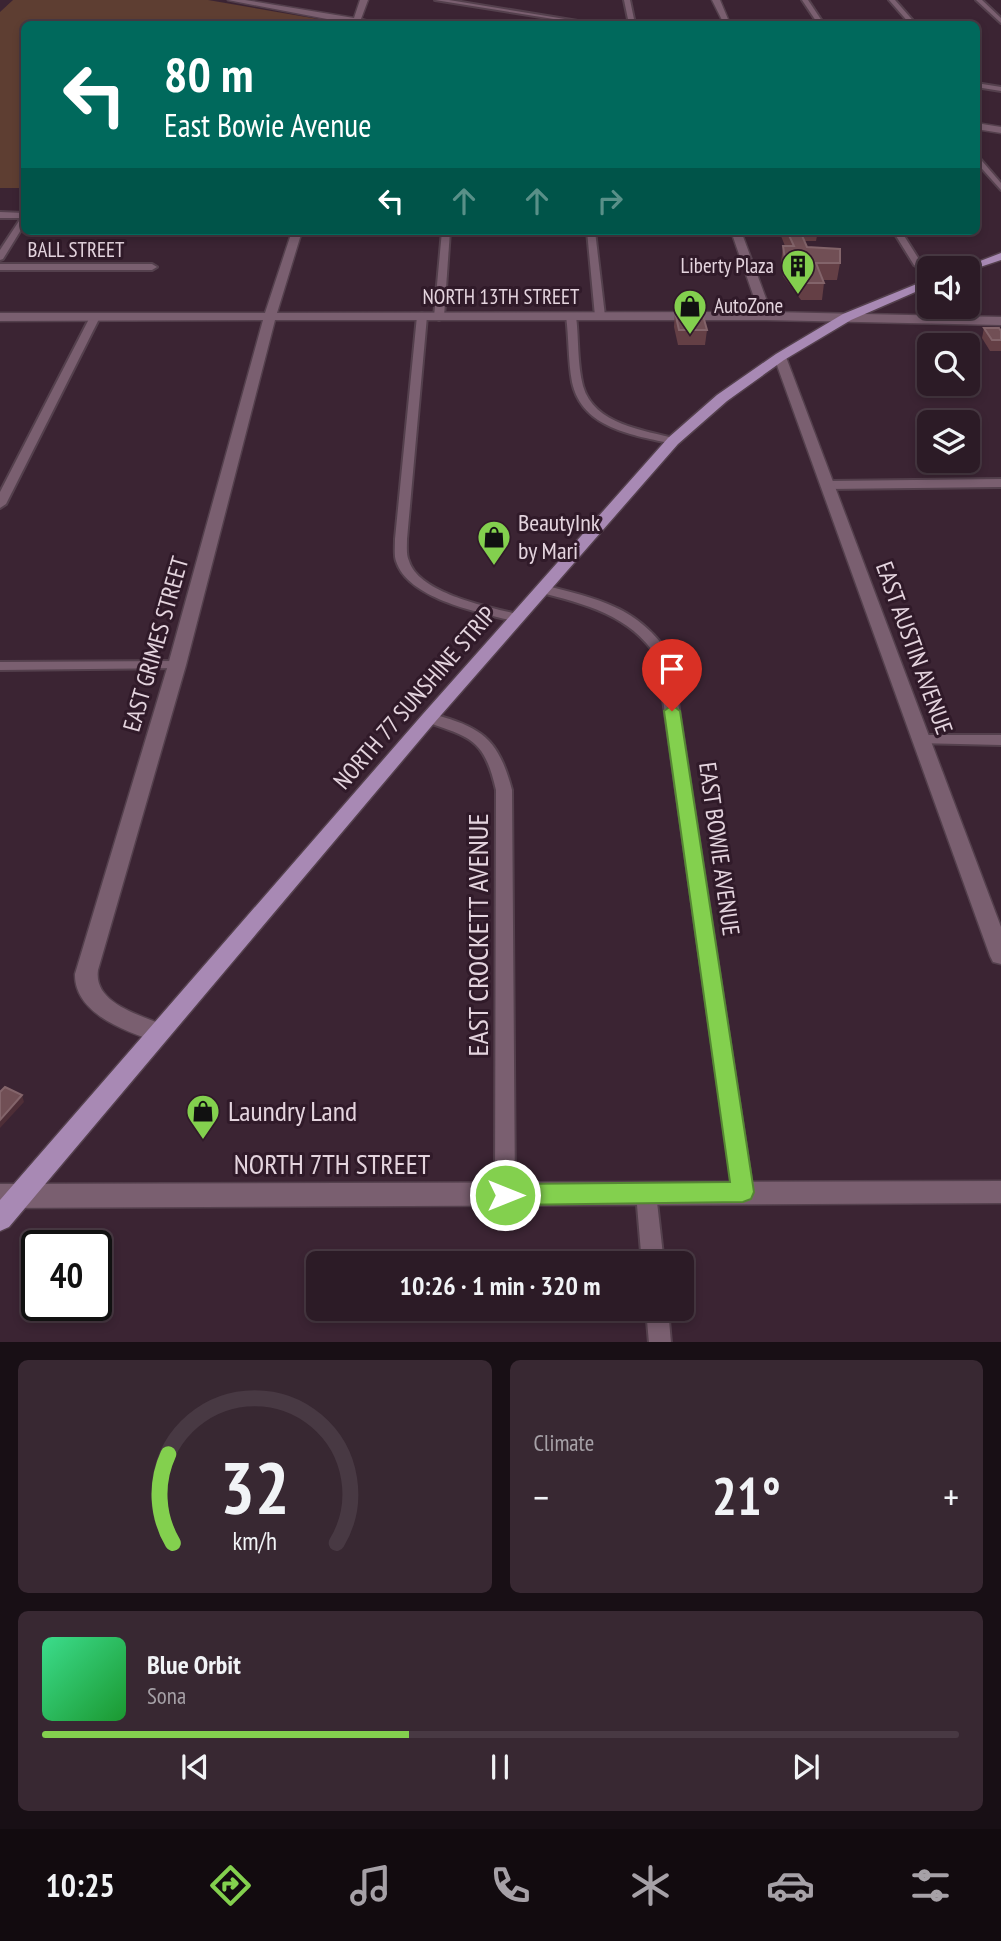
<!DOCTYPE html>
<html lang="en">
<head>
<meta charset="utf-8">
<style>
  body { margin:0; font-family:"PT Sans Narrow",sans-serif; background:#382832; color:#f1f3f6; height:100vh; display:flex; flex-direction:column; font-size:26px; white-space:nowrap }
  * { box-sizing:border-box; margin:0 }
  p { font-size:23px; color:#a6a1a7 }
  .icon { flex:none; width:38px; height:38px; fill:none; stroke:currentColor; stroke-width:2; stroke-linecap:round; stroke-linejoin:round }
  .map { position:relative; height:1342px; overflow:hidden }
  .panel { display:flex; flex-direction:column; gap:18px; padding:18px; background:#180f15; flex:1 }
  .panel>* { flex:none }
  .banner { position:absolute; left:21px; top:21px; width:959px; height:214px; border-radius:10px; box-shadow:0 4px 10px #0003,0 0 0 2px #483943; background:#00695c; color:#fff; overflow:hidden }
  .controls { position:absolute; left:917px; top:256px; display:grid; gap:14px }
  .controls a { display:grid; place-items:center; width:63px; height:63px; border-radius:10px; background:#2c1b26; box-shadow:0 4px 10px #0003,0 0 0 2px #483943; font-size:35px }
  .speed { position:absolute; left:21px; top:1230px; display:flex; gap:14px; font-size:35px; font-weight:700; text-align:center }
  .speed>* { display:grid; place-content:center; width:91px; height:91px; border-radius:50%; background:#2c1b26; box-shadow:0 4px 10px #0003,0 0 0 2px #483943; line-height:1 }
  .speed .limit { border:4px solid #111; border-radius:10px; background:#fff; color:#111 }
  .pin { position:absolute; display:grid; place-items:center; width:60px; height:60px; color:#fff; margin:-72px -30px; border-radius:50% 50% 50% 0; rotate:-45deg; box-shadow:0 0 7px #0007 }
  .pin .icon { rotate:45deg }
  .me { position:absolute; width:77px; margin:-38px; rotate:90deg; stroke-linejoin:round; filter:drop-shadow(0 0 5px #0008) }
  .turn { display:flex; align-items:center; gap:24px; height:147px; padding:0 28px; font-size:32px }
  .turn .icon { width:91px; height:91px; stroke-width:2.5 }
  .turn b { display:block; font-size:49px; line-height:60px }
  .lanes { display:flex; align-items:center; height:66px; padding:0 28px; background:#0003; justify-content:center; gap:35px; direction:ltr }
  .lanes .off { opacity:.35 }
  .big { font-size:52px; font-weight:700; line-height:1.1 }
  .panel .card { flex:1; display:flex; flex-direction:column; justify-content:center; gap:10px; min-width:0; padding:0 24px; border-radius:10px; background:#382832 }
  .panel .dial { align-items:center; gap:0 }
  .dial svg { height:182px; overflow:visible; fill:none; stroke:#483943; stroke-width:7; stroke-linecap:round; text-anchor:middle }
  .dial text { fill:#f1f3f6; stroke:none }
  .song { display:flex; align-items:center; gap:21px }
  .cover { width:84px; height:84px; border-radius:10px; background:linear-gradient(135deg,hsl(150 70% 55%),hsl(130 70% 35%)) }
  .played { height:7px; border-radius:4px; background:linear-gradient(90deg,#83d04e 40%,#483943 40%) }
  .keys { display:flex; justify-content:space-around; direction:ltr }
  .heat { display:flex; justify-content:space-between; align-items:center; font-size:38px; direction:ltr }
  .panel .tiles { flex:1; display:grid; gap:18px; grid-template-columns:1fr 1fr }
  .card:last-child { grid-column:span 2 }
  .trip { position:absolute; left:306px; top:1251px; width:388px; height:70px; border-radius:10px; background:#2c1b26; box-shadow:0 4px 10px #0003,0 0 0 2px #483943; font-weight:700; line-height:70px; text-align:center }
  .dock { display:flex; height:112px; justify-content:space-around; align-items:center; background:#120b0f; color:#a6a1a7 }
  .dock .icon { width:49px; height:49px }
  .dock .selected { color:#83d04e }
  .dock b { font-size:32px; color:#f1f3f6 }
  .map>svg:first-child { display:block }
  .green { fill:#5e3e32 }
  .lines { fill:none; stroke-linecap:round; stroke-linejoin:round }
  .street-casing { stroke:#54404d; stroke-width:4 }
  .secondary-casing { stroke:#54404d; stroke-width:3 }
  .primary-casing { stroke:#54404d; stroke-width:3 }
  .street { fill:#7a5f70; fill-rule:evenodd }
  .secondary { fill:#7a5f70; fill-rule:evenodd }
  .primary { fill:#a889b4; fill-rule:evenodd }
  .wall { fill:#643f45 }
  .shaded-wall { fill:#4e2e37 }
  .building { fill:#714f55; stroke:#83646a; stroke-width:2 }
  .route { fill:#83d04e; stroke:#558733; stroke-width:2 }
  .labels { text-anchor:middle; stroke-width:6; stroke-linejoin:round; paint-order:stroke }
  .far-street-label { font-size:21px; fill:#e4d4de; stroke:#301a29 }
  .far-poi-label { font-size:21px; fill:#e4d4de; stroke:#301a29; text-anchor:end }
  .poi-label { font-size:24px; fill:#e4d4de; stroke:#301a29; text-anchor:start }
  .street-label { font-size:24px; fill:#e4d4de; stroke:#301a29 }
  .near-street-label { font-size:28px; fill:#e4d4de; stroke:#301a29 }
  .near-poi-label { font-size:28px; fill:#e4d4de; stroke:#301a29; text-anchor:start }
</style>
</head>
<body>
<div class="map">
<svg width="1001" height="1343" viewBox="0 0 1001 1343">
  <rect width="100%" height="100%" fill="#3b2433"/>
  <polygon class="green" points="13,0 208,0 347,24 24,24 24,188 0,188 0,12"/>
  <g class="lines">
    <defs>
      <g id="street">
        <polygon points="435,0 449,0 596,24 585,24"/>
        <polygon points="624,0 630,0 635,24 629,24"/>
        <polygon points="802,0 808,0 824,24 818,24"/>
        <polygon points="889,0 895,0 916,24 910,24"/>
        <polygon points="976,0 982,0 1001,18 1001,23"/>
        <polygon points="976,83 1001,87 1001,91 976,87"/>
        <polygon points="976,154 1001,183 1001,190 976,162"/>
        <polygon points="0,212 24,213 24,225 3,259 0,260 0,250 21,218 0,218"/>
        <polygon points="442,231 450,231 444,317 439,320 434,317"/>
        <polygon points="587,231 595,231 605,316 600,319 595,316"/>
        <polygon points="893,231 901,231 920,261 932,268 929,268 929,273 914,265"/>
        <polygon points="0,264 152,264 157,267 152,270 0,270"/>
        <path d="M422 313 427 316 407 539C407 546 406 555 409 561 419 594 492 608 522 615L524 618 522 621 517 622C483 613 408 600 396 561 394 555 395 546 395 539L417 316Z"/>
        <path d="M571 313 576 316C579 339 577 363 583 386 594 425 644 430 677 439V443L673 444C634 435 582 429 572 382 568 360 569 338 566 316Z"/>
        <polygon points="95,314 100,317 6,504 0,508 0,492 90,317"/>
        <polygon points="1001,479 1001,487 829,489 823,485 829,481"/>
        <path d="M543 585C598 599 638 606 671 657L753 1192 750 1198 743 1201 736 1198 733 1192 657 657C630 615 585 604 538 592L537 589Z"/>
        <polygon points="177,661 184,665 182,668 0,670 0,662"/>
        <path d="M429 713C481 727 498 737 512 790L515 1195 512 1202 505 1204 498 1202 495 1195 496 790C484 738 471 738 424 721L422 718 424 715Z"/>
        <polygon points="922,735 1001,735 1001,745 917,743 915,740 917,737"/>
        <polygon points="646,1184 653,1187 656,1193 664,1264 642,1264 636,1193 639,1187"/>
        <polygon points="646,1309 668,1309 671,1343 649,1343"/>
      </g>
      <g id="secondary">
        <polygon points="228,0 245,0 354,18 360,0 368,0 361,19 379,24 353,24"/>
        <polygon points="712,0 720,0 730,24 724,24"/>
        <polygon points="976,123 1001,127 1001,133 976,129"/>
        <path d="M292 231H302L277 313 759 312 731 231H741L771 312 1001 317V325L766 320H275L186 665 98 970C93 1004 141 1015 166 1026L170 1033 166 1040 158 1042C127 1032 74 1014 75 974L168 665 263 320 0 321V313H265Z"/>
        <polygon points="780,353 786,357 1001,927 1001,964 993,962 990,956 774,357"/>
        <polygon points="1001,1181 1001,1203 0,1208 0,1184"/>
      </g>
      <g id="primary">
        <polygon points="1001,253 1001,260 968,271 968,268 962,268"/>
        <polygon points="929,279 929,286 851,320 784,360 727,401 678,444 435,722 9,1227 0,1231 0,1200 423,714 668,438 717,395 776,354 843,314"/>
      </g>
    </defs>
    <use href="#street" class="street-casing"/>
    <use href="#secondary" class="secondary-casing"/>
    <use href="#primary" class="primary-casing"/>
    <use href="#street" class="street"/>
    <use href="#secondary" class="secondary"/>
    <use href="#primary" class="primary"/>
  </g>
  <g class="wall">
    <polygon points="762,231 818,231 816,241 805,241 807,247 840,263 837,280 823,280 824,283 822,300 801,300 783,276 781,263 783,246 785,246 781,236 764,236"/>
    <polygon points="675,312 707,330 705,345 678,345 674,327"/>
    <polygon points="984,328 1001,331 1001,351 990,351 982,338"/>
  </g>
  <polygon class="shaded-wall" points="22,1095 24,1102 0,1128 0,1120"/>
  <g class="building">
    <polygon points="787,231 800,231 807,247 840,249 840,263 816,263 824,283 804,283 785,259 783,246 794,246"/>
    <polygon points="675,312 702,312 707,330 679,330"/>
    <polygon points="984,328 999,328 1001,331 1001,340 992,340"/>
    <polygon points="5,1087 22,1095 0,1120 0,1092"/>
  </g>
  <polygon class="route" points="672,705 680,711 754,1192 751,1199 743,1202 505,1205 496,1202 493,1195 496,1187 505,1184 730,1182 664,711"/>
  <defs>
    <symbol id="building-pin" viewBox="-11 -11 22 30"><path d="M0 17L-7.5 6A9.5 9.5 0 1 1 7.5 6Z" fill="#83d04e" stroke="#301a29"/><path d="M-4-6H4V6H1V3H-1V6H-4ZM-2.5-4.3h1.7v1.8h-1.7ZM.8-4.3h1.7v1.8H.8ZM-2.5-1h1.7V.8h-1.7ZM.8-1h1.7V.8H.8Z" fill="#111"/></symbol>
    <symbol id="shop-pin" viewBox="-11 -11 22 30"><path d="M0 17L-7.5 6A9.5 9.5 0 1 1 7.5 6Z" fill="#83d04e" stroke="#301a29"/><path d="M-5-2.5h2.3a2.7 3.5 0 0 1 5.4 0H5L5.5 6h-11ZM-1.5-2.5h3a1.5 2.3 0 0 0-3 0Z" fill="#111"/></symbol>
  </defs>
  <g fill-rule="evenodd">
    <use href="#building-pin" x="779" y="247" width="38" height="52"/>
    <use href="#shop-pin" x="671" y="287" width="38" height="52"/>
    <use href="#shop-pin" x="475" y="518" width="38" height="52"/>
    <use href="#shop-pin" x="184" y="1092" width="38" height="52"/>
  </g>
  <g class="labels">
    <g class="far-street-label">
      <text x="76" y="257">BALL STREET</text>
      <text x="501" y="304">NORTH 13TH STREET</text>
    </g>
    <g class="far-poi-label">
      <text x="774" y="273">Liberty Plaza</text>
      <text x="714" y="313" text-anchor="start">AutoZone</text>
    </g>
    <g class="poi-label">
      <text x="518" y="531">BeautyInk<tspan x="518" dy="28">by Mari</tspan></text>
    </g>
    <g class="street-label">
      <text transform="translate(156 644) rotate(-74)" y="8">EAST GRIMES STREET</text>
      <text transform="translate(914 648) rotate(70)" y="8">EAST AUSTIN AVENUE</text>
      <text transform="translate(415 698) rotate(-49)" y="8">NORTH 77 SUNSHINE STRIP</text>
      <text transform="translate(719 849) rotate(82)" y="8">EAST BOWIE AVENUE</text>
    </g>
    <g class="near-street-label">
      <text transform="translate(478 935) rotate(-90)" y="10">EAST CROCKETT AVENUE</text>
      <text x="332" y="1174">NORTH 7TH STREET</text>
    </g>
    <g class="near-poi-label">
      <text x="228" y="1121">Laundry Land</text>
    </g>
  </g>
</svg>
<div class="controls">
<a><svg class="icon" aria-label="sound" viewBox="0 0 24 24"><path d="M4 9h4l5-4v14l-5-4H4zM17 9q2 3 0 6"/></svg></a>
<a><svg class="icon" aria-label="search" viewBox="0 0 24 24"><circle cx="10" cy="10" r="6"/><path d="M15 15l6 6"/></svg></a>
<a><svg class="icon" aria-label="layers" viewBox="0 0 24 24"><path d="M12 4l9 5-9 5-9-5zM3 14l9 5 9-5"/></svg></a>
</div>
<div class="speed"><div class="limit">40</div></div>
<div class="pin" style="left:672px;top:711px;background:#d93025"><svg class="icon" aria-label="arrive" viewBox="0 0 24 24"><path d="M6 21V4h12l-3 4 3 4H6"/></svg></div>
<svg class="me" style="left:505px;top:1195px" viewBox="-20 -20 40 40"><circle r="17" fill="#83d04e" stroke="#fff" stroke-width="3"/><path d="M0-11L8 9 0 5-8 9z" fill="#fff"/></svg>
<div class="trip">10:26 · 1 min · 320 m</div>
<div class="banner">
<div class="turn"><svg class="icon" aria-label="left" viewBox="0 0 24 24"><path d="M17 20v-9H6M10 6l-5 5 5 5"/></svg><div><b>80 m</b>East Bowie Avenue</div></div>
<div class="lanes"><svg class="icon" aria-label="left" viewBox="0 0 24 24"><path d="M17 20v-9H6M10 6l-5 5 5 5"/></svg><svg class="icon off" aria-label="ahead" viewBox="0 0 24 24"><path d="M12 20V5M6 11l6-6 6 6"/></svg><svg class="icon off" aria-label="ahead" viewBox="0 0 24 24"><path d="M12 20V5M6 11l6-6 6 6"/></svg><svg class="icon off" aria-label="right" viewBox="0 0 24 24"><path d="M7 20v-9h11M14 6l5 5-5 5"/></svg></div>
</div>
</div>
<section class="panel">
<div class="tiles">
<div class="card dial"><svg viewBox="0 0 100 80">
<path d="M14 69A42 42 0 1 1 86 69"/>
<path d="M14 69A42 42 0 0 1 12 30" stroke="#83d04e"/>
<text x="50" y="56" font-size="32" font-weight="700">32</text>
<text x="50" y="72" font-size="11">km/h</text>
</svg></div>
<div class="card"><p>Climate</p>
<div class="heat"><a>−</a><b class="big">21°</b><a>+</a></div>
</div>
<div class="card">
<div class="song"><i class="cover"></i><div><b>Blue Orbit</b><p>Sona</p></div></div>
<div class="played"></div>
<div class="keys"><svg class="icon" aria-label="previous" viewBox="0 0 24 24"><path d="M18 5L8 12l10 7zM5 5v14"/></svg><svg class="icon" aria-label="pause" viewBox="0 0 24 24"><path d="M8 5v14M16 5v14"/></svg><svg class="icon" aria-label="next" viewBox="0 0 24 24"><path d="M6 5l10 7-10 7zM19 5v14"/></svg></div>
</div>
</div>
</section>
<nav class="dock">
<b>10:25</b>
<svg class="icon selected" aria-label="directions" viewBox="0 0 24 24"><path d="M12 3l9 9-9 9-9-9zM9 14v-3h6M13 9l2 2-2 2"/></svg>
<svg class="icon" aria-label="music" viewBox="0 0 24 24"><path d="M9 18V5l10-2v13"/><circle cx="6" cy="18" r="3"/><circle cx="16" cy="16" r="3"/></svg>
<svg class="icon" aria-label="phone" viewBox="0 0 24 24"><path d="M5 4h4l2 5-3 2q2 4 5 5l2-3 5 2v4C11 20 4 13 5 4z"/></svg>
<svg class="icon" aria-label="climate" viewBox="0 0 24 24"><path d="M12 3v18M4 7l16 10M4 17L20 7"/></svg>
<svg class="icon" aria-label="car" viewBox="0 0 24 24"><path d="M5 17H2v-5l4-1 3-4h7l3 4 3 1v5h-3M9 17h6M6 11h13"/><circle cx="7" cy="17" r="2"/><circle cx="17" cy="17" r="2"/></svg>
<svg class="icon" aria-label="filters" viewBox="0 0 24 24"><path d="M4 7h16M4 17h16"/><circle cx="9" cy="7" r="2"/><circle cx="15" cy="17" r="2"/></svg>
</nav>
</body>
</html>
